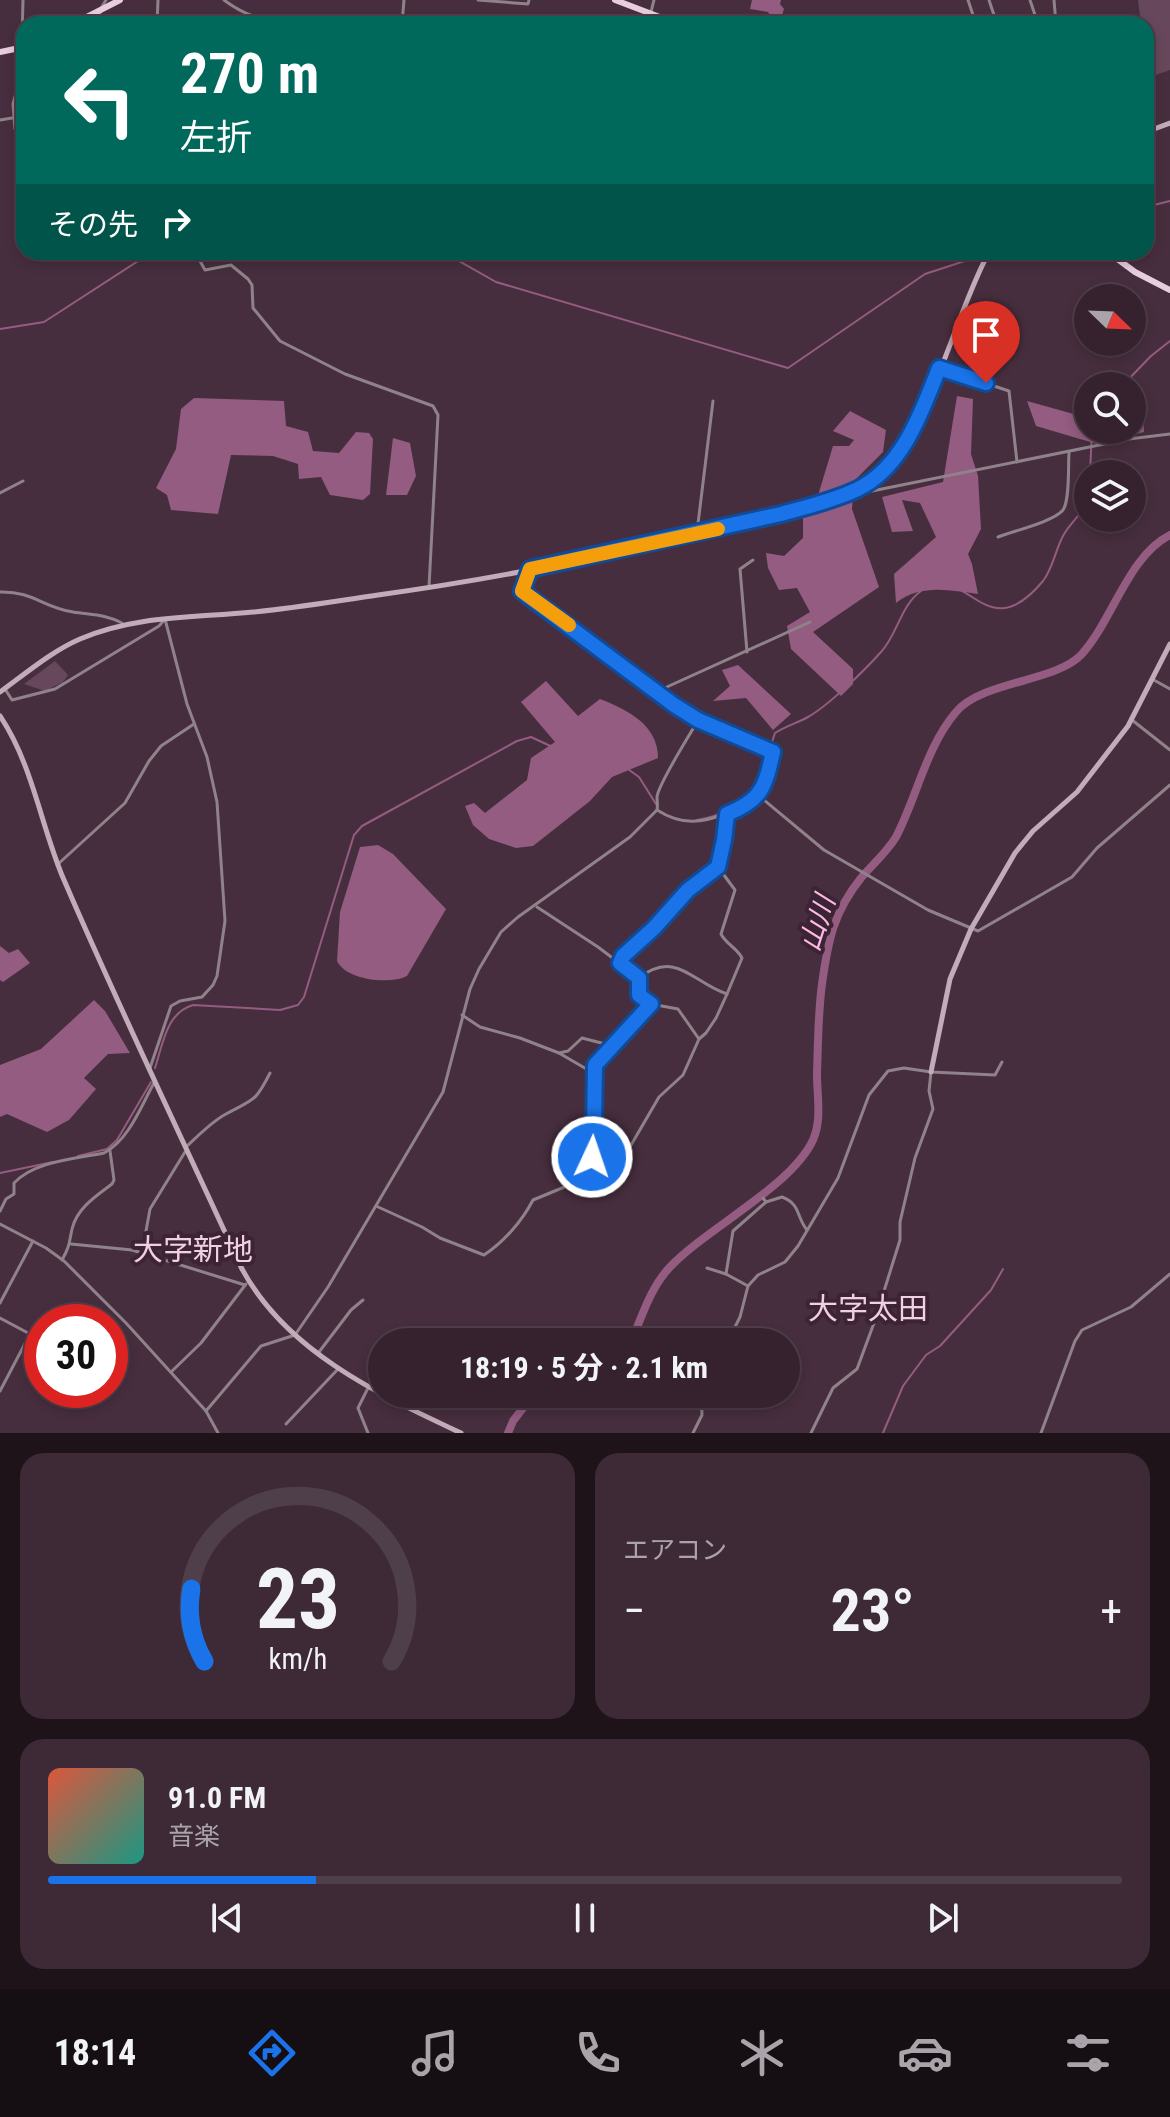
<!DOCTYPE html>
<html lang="ja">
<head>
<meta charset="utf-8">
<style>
  body { margin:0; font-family:"Roboto Condensed","Noto Sans JP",sans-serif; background:#3d2a36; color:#f1f3f6; height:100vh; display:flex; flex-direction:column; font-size:30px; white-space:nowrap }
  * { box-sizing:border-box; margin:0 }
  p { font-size:26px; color:#aaa4aa }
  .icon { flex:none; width:44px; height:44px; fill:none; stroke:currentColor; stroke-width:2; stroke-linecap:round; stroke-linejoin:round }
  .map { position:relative; height:1433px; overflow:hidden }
  .drawer { display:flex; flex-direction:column; gap:20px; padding:20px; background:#1d1319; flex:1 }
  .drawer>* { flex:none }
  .guide { position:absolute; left:16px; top:16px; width:1138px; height:244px; border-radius:24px; box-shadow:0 4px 12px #0003,0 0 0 2px #4f3f4a; background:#00695c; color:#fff; overflow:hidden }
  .needle { width:52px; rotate:113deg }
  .tools { position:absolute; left:1074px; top:284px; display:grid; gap:16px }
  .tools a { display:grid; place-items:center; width:72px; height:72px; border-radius:50%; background:#35222e; box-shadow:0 4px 12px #0003,0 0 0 2px #4f3f4a; font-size:40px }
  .speed { position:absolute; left:24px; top:1304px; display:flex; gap:16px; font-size:40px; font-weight:700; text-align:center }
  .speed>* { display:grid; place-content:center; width:104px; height:104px; border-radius:50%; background:#35222e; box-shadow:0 4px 12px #0003,0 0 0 2px #4f3f4a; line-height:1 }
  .speed .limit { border:12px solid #d22; background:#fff; color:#111 }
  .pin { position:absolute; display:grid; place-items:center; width:68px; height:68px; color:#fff; margin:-82px -34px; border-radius:50% 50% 50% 0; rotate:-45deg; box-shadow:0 0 8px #0007 }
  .pin .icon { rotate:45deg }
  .me { position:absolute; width:88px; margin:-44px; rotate:3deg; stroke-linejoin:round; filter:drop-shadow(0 0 6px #0008) }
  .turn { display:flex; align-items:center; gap:28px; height:168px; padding:0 32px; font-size:36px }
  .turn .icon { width:104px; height:104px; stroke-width:2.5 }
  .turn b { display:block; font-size:56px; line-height:68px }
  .then { display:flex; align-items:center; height:76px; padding:0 32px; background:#0003; gap:16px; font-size:30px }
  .big { font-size:60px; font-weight:700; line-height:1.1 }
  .drawer .widget { flex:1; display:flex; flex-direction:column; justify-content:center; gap:12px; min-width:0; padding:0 28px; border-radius:24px; background:#3d2a36 }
  .drawer .dial { align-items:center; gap:0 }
  .dial svg { height:208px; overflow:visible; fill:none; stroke:#4f3f4a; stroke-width:7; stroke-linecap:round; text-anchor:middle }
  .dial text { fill:#f1f3f6; stroke:none }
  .song { display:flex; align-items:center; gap:24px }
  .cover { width:96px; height:96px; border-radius:12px; background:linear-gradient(135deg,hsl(10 70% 55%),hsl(170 70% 35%)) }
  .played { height:8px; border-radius:4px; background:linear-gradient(90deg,#1a73e8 25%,#4f3f4a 25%) }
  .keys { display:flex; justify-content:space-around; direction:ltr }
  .heat { display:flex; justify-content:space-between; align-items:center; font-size:44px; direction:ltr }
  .drawer .tiles { flex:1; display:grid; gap:20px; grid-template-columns:1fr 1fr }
  .widget:last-child { grid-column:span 2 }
  .trip { position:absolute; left:368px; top:1328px; width:432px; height:80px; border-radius:40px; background:#35222e; box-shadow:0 4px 12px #0003,0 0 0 2px #4f3f4a; font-weight:700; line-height:80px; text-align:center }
  .menu { display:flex; height:128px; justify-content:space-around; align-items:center; background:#150e12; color:#aaa4aa }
  .menu .icon { width:56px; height:56px }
  .menu .active { color:#1a73e8 }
  .menu b { font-size:36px; color:#f1f3f6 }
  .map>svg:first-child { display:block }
  .green { fill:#67475c }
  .forest { fill:#935c80 }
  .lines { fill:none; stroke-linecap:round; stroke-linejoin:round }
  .stream { stroke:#945c81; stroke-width:2 }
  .river { stroke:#945c81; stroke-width:8 }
  .street { stroke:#90828a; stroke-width:3 }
  .secondary { stroke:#c2acb9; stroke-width:5 }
  .primary { stroke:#e8cdde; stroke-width:6 }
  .route-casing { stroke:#114b97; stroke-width:20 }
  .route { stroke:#1a73e8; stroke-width:14 }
  .slow { stroke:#f59e0b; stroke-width:14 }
  .labels { text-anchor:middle; stroke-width:8; stroke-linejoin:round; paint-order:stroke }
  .water-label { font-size:28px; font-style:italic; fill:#febae6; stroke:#3c2434 }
  .quarter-label { font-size:30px; fill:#f1d0e4; stroke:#3c2434 }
</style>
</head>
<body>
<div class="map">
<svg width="1170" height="1433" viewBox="0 0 1170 1433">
  <rect width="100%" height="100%" fill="#472e3e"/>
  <g class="green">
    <polygon points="1138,0 1170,0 1170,70 1150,77 1146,50 1146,24 1141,24"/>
    <polygon points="55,661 68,675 63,682 45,691 24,684"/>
  </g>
  <g class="forest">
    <polygon points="752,0 781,0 780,4 784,9 779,24 768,24 770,15 768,12 750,9"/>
    <path d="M957 396 973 399 971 454 978 476 981 529 968 554 972 564 978 594C949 590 920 584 896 603L894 574 936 537 920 503 902 500 913 531 892 532 882 497 943 482Z"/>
    <polygon points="194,398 284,401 286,426 308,432 313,451 339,453 356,432 369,433 373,439 370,494 363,500 330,495 321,477 299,479 298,464 273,456 231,455 218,514 171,510 167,495 156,488 176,449 181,409"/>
    <polygon points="1027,401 1088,418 1088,430 1132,430 1132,415 1143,412 1144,432 1097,444 1036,426"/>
    <polygon points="850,411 886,430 883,452 854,481 852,509 879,587 813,632 853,669 853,684 841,696 791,649 787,626 810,612 797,588 779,590 768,568 766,553 784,556 803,538 803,517 813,512 833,446 849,446 854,440 833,431"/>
    <polygon points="393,438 410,443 416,476 407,495 386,495"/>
    <polygon points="738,665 791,714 773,730 746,698 713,701 730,686 722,670"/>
    <path d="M546 681 578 716 600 699C628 710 658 725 658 758L612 777 590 801 533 846 516 848 489 839 473 825 465 806 474 803 485 813 527 780 531 758 555 742 521 702Z"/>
    <path d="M378 845 393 854 446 909 407 976C389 985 346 980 337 961L340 912 360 847Z"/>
    <polygon points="0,946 9,953 18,949 30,963 3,982 0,980"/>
    <polygon points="94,1000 105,1011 130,1053 108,1054 84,1078 96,1089 69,1120 47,1132 7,1114 0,1117 0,1065 41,1049"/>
  </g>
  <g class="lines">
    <g class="stream">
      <polyline points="1146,207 1170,201"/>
      <polyline points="443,252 496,282 788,368 925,274 977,257"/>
      <polyline points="0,329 44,322 152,252"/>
      <polyline points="1122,386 1151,356 1170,341"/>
      <polyline points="1090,474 1092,430"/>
      <path d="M697 820C718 817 751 803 761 782 768 767 769 749 775 733 786 726 797 723 808 717 829 705 864 671 881 652 897 635 901 605 921 591 967 558 984 652 1043 581 1053 568 1055 551 1063 536 1071 521 1084 514 1088 496"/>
      <path d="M155 1068C163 1044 166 1013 193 1005L280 1010 298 1005 304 997 354 835 362 826 517 741 531 737 587 763 625 767 639 777 656 804"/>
      <polyline points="78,1156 107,1149 117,1140 151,1082"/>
      <polyline points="0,1173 53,1162"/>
      <polyline points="883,1433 903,1386 926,1355 940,1346 991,1290 1003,1269"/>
    </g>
    <g class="river">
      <path d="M631 1342C642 1317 650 1288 670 1267 708 1227 791 1187 813 1140 822 1120 817 1096 817 1074 818 1044 818 1013 822 984 828 941 833 913 861 878 872 865 887 852 896 837 917 797 926 747 956 712 982 681 1055 682 1081 655 1112 622 1128 556 1170 535"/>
      <polyline points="508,1433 513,1421 534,1394"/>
    </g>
    <g class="street">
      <polyline points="23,0 21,75 13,104 15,129 24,130"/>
      <path d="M224 0C244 15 263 21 287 24"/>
      <polyline points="478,0 528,4 529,0"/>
      <polyline points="968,0 976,24"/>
      <polyline points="989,0 997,24"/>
      <polyline points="1030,0 1037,21"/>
      <polyline points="1054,0 1056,24"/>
      <polyline points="651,12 654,0"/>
      <polyline points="99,24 100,10 106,0"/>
      <polyline points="157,24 158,0"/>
      <polyline points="402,24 404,0"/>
      <polyline points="1029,24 1055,16"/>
      <polyline points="0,120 12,118"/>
      <polyline points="195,252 205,270 231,265 248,279 252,285 253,308 280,341 345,374 433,406 438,415 429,587"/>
      <polyline points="943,369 1009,391 1017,462"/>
      <polyline points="860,489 872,491 1129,439 1170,434"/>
      <polyline points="0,493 23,481"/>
      <polyline points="697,532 713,401"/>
      <path d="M998 537C1013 531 1053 522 1063 510 1070 500 1068 466 1069 453"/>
      <path d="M530 570 522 591 528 596 698 720 773 752C769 768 768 787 756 799 749 806 737 810 728 813 702 823 682 826 657 810"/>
      <path d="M0 592C33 591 44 608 73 612 91 615 105 614 122 623"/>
      <polyline points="747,652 740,569 753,560"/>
      <polyline points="1152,679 1170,689"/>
      <polyline points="5,689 12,700 55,689 159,626 165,619"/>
      <polyline points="658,691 810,622"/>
      <polyline points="1132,720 1170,750"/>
      <polyline points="758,795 824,850 928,910 978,931 1072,877 1097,848 1170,785"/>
      <polyline points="57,865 125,803 149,761 161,746 194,724"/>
      <polyline points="537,907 598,947 639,978"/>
      <polyline points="620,963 623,956 654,928 688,890 718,867 724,840 727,814"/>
      <polyline points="651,1004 678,1009 699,1039"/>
      <polyline points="462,1015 480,1027 520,1038 559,1053 595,1074 594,1130 590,1146 592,1157 602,1174"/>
      <polyline points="559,1053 568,1051 582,1038 613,1046"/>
      <polyline points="150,1068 171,1006 180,1001 202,997 213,985 217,976 225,921 217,802 207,757 187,704 165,619"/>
      <path d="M595 1074C596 1056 634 1023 648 1010L651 1004 639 995V978C676 949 693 983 727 994L742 958C737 948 726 944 721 934L735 890 718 867"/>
      <path d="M186 1147C198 1136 211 1122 226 1114 253 1099 255 1103 270 1073"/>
      <path d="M763 1198 766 1202 782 1197C801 1204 796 1217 807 1230"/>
      <path d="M376 1206 422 1227 440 1238 484 1255C504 1242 522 1221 533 1200L620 1164 659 1097 683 1075 699 1039 706 1033 716 1018 727 994"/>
      <path d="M0 1211 6 1199 14 1194V1183C35 1161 75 1159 104 1153 129 1140 141 1106 154 1083"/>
      <polyline points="0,1224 46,1248 64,1261 126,1323 206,1411 218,1433"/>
      <polyline points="71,1244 132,1250 245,1285"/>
      <polyline points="142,1253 150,1209 185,1152"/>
      <path d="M62 1260C70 1246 69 1243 72 1229 77 1208 96 1196 112 1184L114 1180 110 1151"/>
      <polyline points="707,1268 726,1274 748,1286"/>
      <polyline points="726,1274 733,1231 766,1202"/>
      <polyline points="0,1303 33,1241"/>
      <polyline points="0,1318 30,1334 0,1391"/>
      <polyline points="718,1342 734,1329 740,1317 748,1286 758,1275 785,1262 798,1246 838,1178 869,1095 888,1071 904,1068 931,1072 995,1075 1002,1062"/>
      <polyline points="319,1352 351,1310 363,1300"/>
      <polyline points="171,1372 201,1343 246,1284"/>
      <polyline points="368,1388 358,1408 368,1433"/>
      <path d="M206 1411 261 1346 295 1335 328 1287 443 1092 470 989 479 969 501 932 518 917 630 837 657 810C658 805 657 801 657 797 658 784 690 735 698 720"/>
      <polyline points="286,1424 339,1368"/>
      <polyline points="693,1433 702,1415 701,1394"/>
      <polyline points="811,1433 833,1388 857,1369 874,1323 900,1240 900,1222 915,1158 933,1109 929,1091 931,1072"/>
      <polyline points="1041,1433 1075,1341 1082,1330 1131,1307 1170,1274"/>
    </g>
    <g class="secondary">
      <polyline points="1146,132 1170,123"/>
      <path d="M0 692C25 674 52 651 80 639 136 615 194 618 253 612 295 608 336 601 378 595 494 579 609 556 722 528 768 517 840 508 876 477 932 428 953 318 989 252"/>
      <path d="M0 716C33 765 41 827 64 880 120 1010 182 1138 241 1267 285 1351 378 1394 461 1433"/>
      <polyline points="931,1072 950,979 971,929 1015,853 1033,831 1077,792 1128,726 1170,644"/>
    </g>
    <g class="primary">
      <polyline points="615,0 678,24"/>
      <polyline points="73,24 120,0"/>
      <polyline points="0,52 24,47"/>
      <polyline points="1108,252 1135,272 1170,290"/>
    </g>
  </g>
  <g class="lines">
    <defs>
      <path id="route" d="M592 1157 590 1146 594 1130 595 1065 651 1004 639 995V978L620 963 623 956 654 928 688 890 718 867 724 840 727 814C762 800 765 787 773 752L698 720 674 705 528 596 522 591 530 569 781 514C806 507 833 501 858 489 903 467 922 411 939 368L986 383"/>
    </defs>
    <use href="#route" class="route-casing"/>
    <use href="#route" class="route"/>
    <polyline class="slow" points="569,625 522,591 530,569 718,529"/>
  </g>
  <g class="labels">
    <g class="water-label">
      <text transform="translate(817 923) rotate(-72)" y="10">山川</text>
    </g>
    <g class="quarter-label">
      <text x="193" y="1260">大字新地</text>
      <text x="868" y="1319">大字太田</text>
    </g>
  </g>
</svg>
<div class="tools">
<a><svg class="needle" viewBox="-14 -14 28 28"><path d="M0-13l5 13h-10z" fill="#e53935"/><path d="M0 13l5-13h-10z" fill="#aaa4aa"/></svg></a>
<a><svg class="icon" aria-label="search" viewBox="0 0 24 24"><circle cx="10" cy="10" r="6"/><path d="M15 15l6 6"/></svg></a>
<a><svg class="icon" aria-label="layers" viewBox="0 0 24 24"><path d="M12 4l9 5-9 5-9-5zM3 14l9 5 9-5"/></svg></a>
</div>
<div class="speed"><div class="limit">30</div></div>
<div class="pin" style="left:986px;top:383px;background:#d93025"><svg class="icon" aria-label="arrive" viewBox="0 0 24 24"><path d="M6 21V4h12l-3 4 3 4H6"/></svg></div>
<svg class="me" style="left:592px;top:1157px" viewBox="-20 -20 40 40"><circle r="17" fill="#1a73e8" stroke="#fff" stroke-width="3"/><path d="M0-11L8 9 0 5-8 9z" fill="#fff"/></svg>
<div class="trip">18:19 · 5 分 · 2.1 km</div>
<div class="guide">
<div class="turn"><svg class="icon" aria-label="left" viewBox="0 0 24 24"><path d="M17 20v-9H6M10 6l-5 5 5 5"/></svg><div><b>270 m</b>左折</div></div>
<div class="then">その先<svg class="icon" aria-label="right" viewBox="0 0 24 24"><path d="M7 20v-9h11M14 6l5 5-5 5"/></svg></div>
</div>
</div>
<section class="drawer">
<div class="tiles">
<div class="widget dial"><svg viewBox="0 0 100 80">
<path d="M14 69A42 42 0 1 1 86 69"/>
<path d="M14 69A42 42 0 0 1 9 41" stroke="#1a73e8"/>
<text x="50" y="56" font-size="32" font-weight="700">23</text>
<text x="50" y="72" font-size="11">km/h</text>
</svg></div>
<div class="widget"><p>エアコン</p>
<div class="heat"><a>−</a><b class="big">23°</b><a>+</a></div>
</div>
<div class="widget">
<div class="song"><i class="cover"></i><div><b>91.0 FM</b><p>音楽</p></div></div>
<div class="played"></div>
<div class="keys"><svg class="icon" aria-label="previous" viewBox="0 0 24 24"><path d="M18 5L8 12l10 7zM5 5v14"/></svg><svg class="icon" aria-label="pause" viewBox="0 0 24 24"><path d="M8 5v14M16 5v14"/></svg><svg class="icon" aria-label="next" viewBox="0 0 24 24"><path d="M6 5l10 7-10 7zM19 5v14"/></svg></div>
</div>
</div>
</section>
<nav class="menu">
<b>18:14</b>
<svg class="icon active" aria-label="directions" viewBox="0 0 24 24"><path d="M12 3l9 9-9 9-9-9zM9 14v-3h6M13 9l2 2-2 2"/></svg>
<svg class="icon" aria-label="music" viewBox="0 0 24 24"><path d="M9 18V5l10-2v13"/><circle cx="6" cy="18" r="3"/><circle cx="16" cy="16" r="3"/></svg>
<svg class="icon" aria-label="phone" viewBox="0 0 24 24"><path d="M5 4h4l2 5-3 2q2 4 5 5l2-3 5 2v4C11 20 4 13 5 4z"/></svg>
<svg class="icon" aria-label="climate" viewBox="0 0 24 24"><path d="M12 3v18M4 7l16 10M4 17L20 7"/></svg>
<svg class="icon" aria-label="car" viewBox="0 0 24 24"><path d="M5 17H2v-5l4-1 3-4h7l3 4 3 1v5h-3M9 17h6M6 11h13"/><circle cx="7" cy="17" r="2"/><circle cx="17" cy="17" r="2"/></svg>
<svg class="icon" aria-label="filters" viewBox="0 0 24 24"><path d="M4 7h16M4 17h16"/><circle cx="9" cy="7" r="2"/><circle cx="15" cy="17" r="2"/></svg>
</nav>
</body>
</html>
